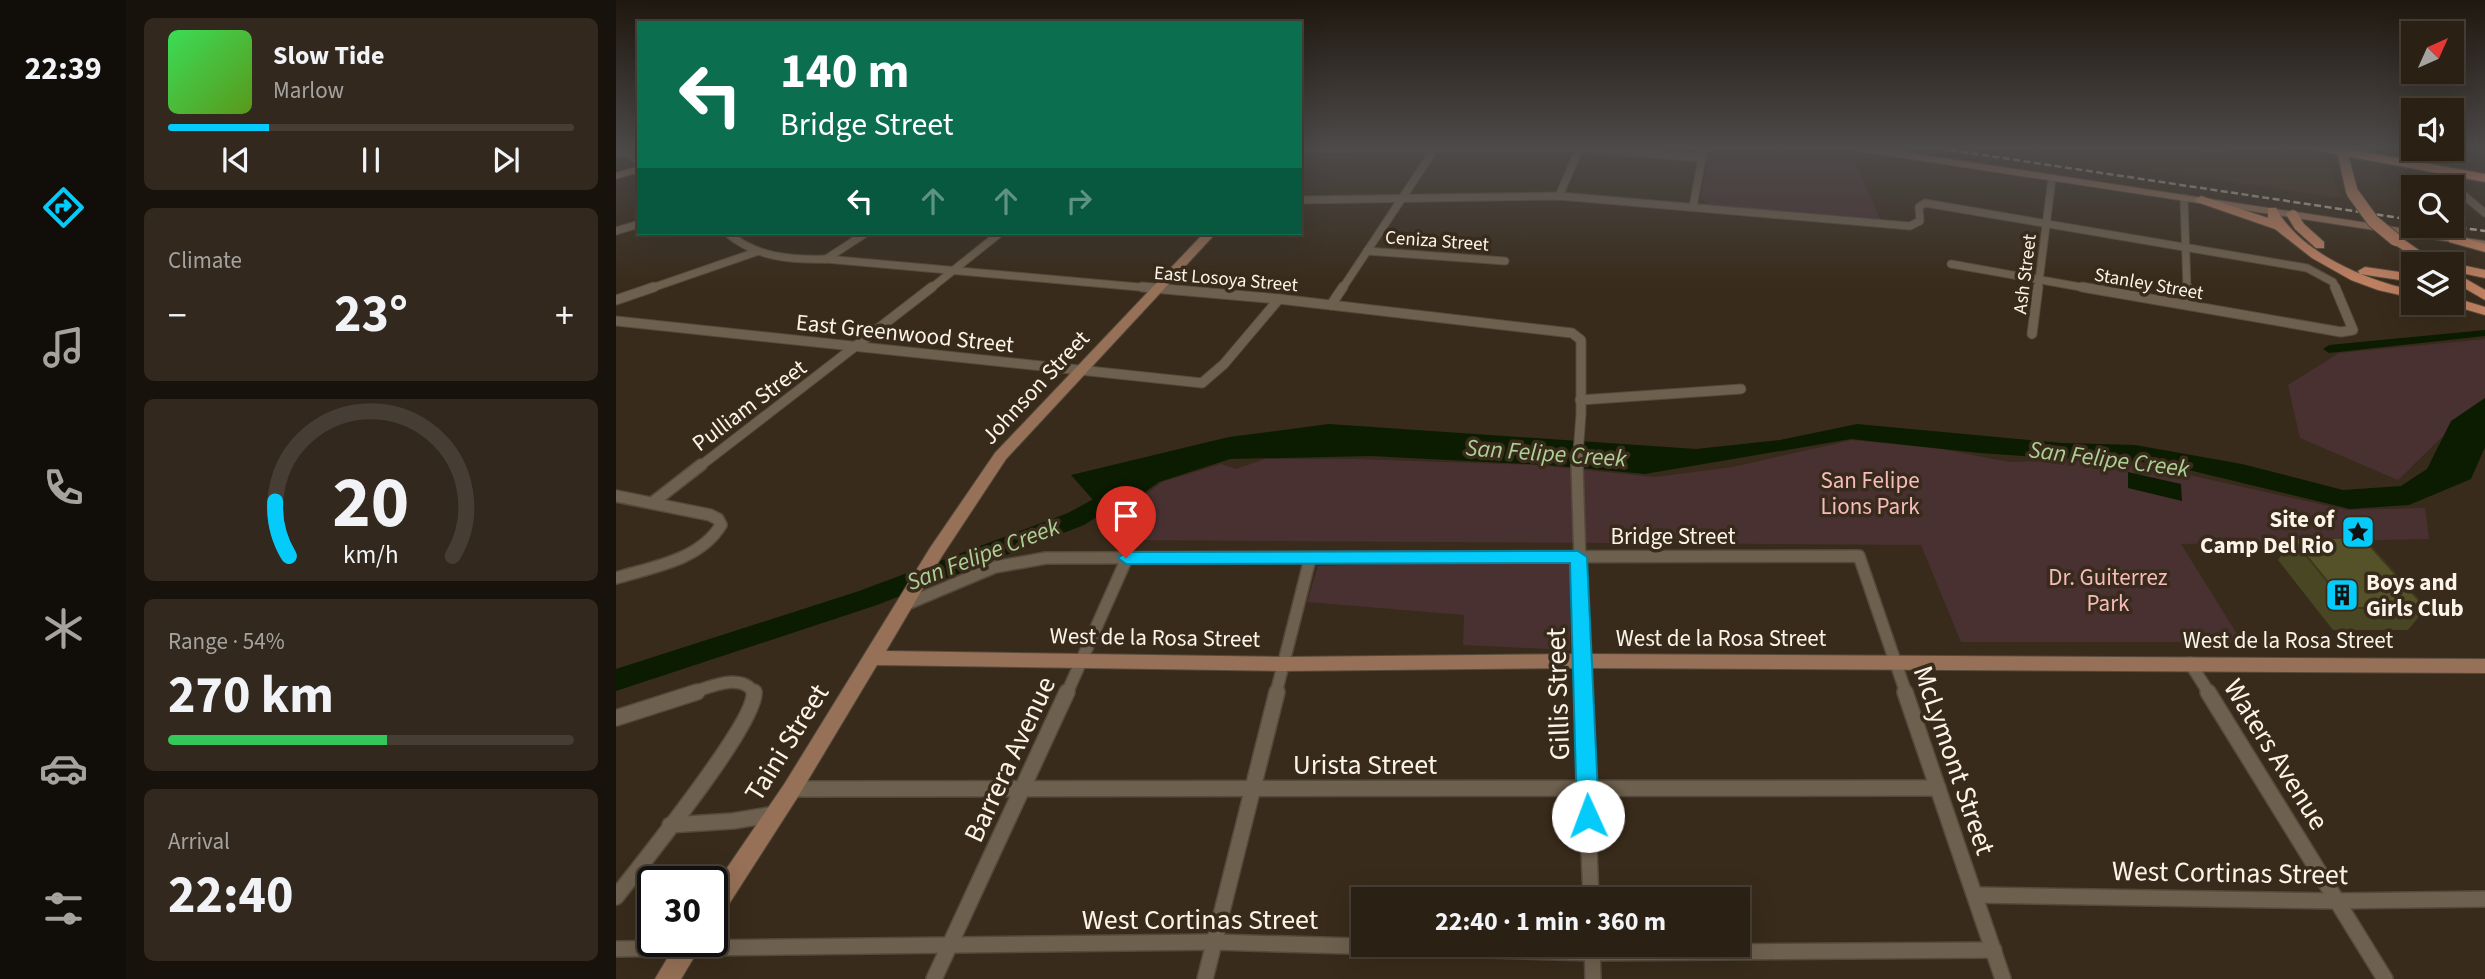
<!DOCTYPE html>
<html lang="en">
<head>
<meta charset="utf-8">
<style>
  body { margin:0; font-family:"Source Sans 3",sans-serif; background:#32281d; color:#f1f3f6; height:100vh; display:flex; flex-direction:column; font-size:26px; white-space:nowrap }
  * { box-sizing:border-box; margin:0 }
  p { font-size:23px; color:#a5a3a0 }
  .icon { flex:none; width:38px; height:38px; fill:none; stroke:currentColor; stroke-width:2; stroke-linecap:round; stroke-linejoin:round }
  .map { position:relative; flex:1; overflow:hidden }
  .sheet { display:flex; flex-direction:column; gap:18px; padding:18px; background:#17120b; width:490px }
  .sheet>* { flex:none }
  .guide { position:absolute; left:21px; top:21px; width:665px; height:214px; border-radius:0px; box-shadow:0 7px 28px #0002,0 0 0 2px #463e34; background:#0b6e4f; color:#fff; overflow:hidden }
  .needle { width:46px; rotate:45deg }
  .buttons { position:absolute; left:1785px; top:21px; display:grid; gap:14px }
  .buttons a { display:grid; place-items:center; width:63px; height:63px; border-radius:0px; background:#2a2014; box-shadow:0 7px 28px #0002,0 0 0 2px #463e34; font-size:35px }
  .speed { position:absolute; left:21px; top:866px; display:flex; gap:14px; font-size:35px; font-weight:700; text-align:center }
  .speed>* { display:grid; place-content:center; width:91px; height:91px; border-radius:50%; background:#2a2014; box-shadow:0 7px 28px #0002,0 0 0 2px #463e34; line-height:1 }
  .speed .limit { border:4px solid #111; border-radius:10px; background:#fff; color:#111 }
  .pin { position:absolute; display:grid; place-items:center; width:60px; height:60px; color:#fff; margin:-72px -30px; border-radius:50% 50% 50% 0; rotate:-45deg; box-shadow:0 0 7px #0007 }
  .pin .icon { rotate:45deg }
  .me { position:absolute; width:77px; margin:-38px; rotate:358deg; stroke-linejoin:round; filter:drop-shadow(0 0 5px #0008) }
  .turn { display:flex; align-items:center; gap:24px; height:147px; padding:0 28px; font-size:32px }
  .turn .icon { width:91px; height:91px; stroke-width:2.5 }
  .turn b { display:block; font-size:49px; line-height:60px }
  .lanes { display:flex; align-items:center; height:66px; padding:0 28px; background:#0003; justify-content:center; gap:35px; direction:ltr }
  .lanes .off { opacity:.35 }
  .big { font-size:52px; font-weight:700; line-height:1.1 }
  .sheet .widget { flex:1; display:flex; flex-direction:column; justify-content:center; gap:10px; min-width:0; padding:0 24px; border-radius:10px; background:#32281d }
  .sheet .dial { align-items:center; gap:0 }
  .dial svg { height:182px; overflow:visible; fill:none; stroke:#463e34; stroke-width:7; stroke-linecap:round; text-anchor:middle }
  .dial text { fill:#f1f3f6; stroke:none }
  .song { display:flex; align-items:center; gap:21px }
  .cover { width:84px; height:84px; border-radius:10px; background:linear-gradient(135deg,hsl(130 70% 55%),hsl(90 70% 35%)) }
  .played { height:7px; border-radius:4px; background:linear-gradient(90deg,#04cbf9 25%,#463e34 25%) }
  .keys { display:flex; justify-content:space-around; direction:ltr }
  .heat { display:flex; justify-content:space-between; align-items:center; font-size:38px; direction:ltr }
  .charge { height:10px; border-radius:5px; background:linear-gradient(90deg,#34c759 54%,#463e34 0) }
  .trip { position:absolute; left:735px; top:887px; width:399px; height:70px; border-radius:0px; background:#2a2014; box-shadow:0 7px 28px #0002,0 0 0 2px #463e34; font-weight:700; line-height:70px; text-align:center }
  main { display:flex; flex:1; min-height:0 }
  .tab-bar { display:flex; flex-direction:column; width:126px; justify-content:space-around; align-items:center; background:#110d08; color:#a5a3a0 }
  .tab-bar .icon { width:49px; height:49px }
  .tab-bar .active { color:#04cbf9 }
  .tab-bar b { font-size:32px; color:#f1f3f6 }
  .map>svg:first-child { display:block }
  .built { fill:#43321c }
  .green { fill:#493132 }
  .water { fill:#0b1c00 }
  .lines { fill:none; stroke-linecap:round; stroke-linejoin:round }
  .canal { fill:#0b1c00; fill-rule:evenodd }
  .river { fill:#0b1c00; fill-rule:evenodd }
  .street-far3-casing { stroke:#544a3c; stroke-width:9 }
  .street-far2-casing { stroke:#544a3c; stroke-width:11 }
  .street-far1-casing { stroke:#544a3c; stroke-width:14 }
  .street-casing { stroke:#544a3c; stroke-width:18 }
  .secondary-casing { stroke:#544a3c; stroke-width:2 }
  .primary-casing { stroke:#544a3c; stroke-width:2 }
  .highway-casing { stroke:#544a3c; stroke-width:3 }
  .street-far3 { stroke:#6e604e; stroke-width:7 }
  .street-far2 { stroke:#6e604e; stroke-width:9 }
  .street-far1 { stroke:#6e604e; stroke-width:11 }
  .street { stroke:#6e604e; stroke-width:15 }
  .secondary { fill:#967057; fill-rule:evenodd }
  .primary { fill:#bf8061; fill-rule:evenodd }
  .highway { fill:#f5966d; fill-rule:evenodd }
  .rail { stroke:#c3baad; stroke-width:2.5; stroke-dasharray:7 3.5; stroke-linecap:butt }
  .primary-bridge-casing { stroke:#544a3c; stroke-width:14; stroke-linecap:butt }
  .primary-bridge { stroke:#bf8061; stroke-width:12 }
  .wall { fill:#494623 }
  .building { fill:#555129; stroke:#3c391d; stroke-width:2 }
  .route { fill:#04cbf9; stroke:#0384a2; stroke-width:2 }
  .labels { text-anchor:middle; stroke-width:7; stroke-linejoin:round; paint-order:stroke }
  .far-street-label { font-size:19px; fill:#fcf4e9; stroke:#382b1b }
  .street-label { font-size:23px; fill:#fcf4e9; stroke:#382b1b }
  .park-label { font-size:23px; fill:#f7babe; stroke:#382b1b }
  .poi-label { font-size:23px; font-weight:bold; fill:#fcf4e9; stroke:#382b1b; text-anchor:end }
  .water-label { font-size:24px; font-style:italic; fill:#add095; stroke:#382b1b }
  .near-street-label { font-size:28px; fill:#fcf4e9; stroke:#382b1b }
</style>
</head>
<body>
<main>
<nav class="tab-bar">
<b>22:39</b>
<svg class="icon active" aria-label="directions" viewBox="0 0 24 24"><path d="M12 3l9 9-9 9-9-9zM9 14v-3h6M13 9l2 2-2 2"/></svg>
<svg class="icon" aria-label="music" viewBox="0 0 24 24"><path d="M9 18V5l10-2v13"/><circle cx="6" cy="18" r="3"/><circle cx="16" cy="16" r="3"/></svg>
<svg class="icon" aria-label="phone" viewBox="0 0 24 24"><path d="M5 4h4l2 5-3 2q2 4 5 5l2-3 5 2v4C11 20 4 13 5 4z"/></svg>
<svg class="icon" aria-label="climate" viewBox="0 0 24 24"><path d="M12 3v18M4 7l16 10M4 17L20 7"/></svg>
<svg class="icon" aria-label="car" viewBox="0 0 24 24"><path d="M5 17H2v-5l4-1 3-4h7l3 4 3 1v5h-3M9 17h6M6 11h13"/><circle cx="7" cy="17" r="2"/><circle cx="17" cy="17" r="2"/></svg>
<svg class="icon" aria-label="filters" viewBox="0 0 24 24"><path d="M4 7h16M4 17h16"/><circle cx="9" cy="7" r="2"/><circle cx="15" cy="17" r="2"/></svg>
</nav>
<section class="sheet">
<div class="widget">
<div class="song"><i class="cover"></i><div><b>Slow Tide</b><p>Marlow</p></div></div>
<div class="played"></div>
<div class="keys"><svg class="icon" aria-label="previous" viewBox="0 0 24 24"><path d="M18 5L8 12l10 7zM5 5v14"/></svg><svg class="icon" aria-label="pause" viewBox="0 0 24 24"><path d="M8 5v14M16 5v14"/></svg><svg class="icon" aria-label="next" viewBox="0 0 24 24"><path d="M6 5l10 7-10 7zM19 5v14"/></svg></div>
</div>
<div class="widget"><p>Climate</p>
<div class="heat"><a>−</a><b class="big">23°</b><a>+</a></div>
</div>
<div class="widget dial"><svg viewBox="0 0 100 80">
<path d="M14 69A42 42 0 1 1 86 69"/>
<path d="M14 69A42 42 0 0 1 8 45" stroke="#04cbf9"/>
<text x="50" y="56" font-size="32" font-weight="700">20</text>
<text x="50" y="72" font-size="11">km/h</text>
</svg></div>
<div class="widget"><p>Range · 54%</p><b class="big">270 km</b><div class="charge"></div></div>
<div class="widget"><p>Arrival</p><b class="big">22:40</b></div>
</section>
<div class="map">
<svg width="1869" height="979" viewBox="0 0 1869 979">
  <rect width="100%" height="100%" fill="#382b1b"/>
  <polygon class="built" points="1367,147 1706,147 1725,198"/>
  <g class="green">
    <polygon points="1095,147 1205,147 1234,151 1265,221 1095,206 1084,198"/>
    <polygon points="1869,339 1869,403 1824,439 1782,480 1684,438 1672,385 1723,353"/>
    <polygon points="1236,440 1325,449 1393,462 1470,460 1515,462 1731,510 1809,508 1813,539 1565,544 1626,642 1345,642 1305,545 504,540 524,499 546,482 605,464 620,469 649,459 740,459 919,465 1039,477 1117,467"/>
    <polygon points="954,557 954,650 847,645 848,615 691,602 702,566"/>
  </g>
  <g class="water">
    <polygon points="1869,398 1869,447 1855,479 1793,505 1734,509 1552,465 1492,458 1434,458 1364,453 1235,439 1029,474 932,465 755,456 614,459 543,482 518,500 513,507 492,517 455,475 613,437 713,424 1080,449 1164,440 1241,424 1446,443 1519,445 1626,464 1727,490 1785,486 1811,469 1835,421"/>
    <polygon points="1512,472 1565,484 1566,501 1512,488"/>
  </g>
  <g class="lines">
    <polygon class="canal" points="1869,330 1869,336 1713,353 1707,349 1713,345"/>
    <polygon class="river" points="507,483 515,485 518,490 515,495 468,525 261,605 0,691 0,669 243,591 452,513"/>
    <defs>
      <g id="street-far3">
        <polyline points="4,147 23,162"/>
        <polyline points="1588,147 1609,147"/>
        <polyline points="684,149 963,148 1086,158"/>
        <polyline points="0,153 23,148"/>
        <polyline points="1823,169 1826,177 1869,213"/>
        <polyline points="943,196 964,147"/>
        <polyline points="1568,198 1571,289"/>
        <polyline points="684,200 943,196 1294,226 1304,221 1303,207 1309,203 1691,268 1717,282 1720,289"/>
        <polyline points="1077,207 1088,147"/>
        <polyline points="0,231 23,224"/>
        <path d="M111 233C140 257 173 260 210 259L545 289"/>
        <polyline points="751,251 889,261"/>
        <polyline points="210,259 250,233"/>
        <polyline points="1335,264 1476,289"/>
        <polyline points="33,289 140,252"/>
        <polyline points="314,289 384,233"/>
        <polyline points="726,289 820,147"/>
        <polyline points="1422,289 1436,178"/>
      </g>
      <g id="street-far2">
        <polyline points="526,287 663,299 956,333 965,340 965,414 961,467"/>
        <polyline points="1466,287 1725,332 1737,330 1719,287"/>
        <polyline points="1571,287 1572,305"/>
        <polyline points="0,300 38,287"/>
        <polyline points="715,305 727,287"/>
        <polyline points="0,321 586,383 608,364 663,299"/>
        <polyline points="1416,334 1422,287"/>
        <polyline points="964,400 1125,389"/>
        <polyline points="83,467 316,287"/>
      </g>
      <g id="street-far1">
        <polyline points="961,465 968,693"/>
        <path d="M0 496 94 515 102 519 105 525C84 560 37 567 0 578"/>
        <polyline points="36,503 85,465"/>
        <polyline points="291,604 379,567 430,558 1243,556 1290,693"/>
        <polyline points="1574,663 1593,693"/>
        <path d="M75 693C94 687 126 672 138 693"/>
        <polyline points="451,693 511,558"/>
        <polyline points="660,693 694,559"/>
      </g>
      <g id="street">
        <polyline points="967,692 975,900"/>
        <polyline points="1289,692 1387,979"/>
        <polyline points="1592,692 1769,979"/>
        <polyline points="0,718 81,692"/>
        <polyline points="176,789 1322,788"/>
        <polyline points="54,825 117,821 159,814"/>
        <polyline points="1359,895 1721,901 1869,899"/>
        <path d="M0 897C24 866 142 721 138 692"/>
        <polyline points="976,945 977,979"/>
        <polyline points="0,949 598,942 977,953 1378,950"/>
        <polyline points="318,979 451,692"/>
        <polyline points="589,979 661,692"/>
      </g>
      <g id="secondary">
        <polygon points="1231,147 1254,147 1869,241 1869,247 1236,150"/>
        <polygon points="23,166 23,172 0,179 0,173"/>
        <polygon points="588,233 600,233 390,459 326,556 270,651 668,657 966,654 1869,659 1869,673 966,668 668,671 261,665 183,795 104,918 96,921 96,890 169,783 314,548 379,453"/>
        <polygon points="61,942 87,942 65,979 39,979"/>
      </g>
      <g id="primary">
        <polygon points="1726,148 1731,151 1742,192 1740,194 1730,192 1721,151"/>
        <path d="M1585 196 1652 218V208H1660C1683 252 1750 281 1797 290V298L1762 290 1735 280 1696 258 1659 229 1581 202 1579 200Z"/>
        <polygon points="1676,210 1680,211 1688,224 1708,242 1708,248 1700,248 1679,229 1670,214"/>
        <polygon points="1837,235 1869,244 1869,252 1833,242 1833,236"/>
        <polygon points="1780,236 1784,237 1823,264 1809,264 1776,243 1776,237"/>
        <polygon points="1836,263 1869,270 1869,278 1836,271 1836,264 1831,264"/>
        <polygon points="1749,267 1797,274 1797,282 1744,274 1742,271"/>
        <polygon points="1836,271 1869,290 1869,300 1836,281"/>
        <polygon points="1836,297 1869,307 1869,315 1831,304 1836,303"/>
      </g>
      <polygon id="highway" points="1697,147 1721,147 1869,174 1869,182 1703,151"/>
    </defs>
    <use href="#street-far3" class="street-far3-casing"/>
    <use href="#street-far2" class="street-far2-casing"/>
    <use href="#street-far1" class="street-far1-casing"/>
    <use href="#street" class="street-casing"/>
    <use href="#secondary" class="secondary-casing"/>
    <use href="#primary" class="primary-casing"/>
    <use href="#highway" class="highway-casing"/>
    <use href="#street-far3" class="street-far3"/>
    <use href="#street-far2" class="street-far2"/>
    <use href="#street-far1" class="street-far1"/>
    <use href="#street" class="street"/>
    <use href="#secondary" class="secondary"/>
    <use href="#primary" class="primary"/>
    <use href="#highway" class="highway"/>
    <g class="rail">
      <polyline points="1314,147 1797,220"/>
      <polyline points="1833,226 1869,231"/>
    </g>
    <defs>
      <polyline id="primary-bridge" points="1736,192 1757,221 1780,240"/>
    </defs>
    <use href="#primary-bridge" class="primary-bridge-casing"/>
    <use href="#primary-bridge" class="primary-bridge"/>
  </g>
  <g class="wall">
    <polygon points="1806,149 1822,149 1820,154 1806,151"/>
    <polygon points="1676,538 1810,608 1792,630 1717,630 1662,560"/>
  </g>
  <polygon class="building" points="1676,538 1747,538 1810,608 1733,608"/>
  <linearGradient id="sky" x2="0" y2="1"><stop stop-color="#1f180f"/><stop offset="0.52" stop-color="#4d4a4a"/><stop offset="1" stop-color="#4d4a4a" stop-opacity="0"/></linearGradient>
  <rect width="1869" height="284" fill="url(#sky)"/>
  <polygon class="route" points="962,551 971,557 983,816 979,823 972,826 964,823 961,816 954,563 510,564 502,558 510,552"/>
  <defs>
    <symbol id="sight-square" viewBox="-11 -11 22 22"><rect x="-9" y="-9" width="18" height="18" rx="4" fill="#04cbf9" stroke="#382b1b"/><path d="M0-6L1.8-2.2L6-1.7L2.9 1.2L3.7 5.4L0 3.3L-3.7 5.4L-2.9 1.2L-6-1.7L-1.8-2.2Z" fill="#111"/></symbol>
    <symbol id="building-square" viewBox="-11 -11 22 22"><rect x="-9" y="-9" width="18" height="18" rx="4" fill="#04cbf9" stroke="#382b1b"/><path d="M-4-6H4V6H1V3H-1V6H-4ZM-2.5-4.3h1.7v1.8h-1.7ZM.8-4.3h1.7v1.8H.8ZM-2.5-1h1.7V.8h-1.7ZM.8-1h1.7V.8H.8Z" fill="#111"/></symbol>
  </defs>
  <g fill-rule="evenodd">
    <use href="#sight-square" x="1723" y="513" width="38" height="38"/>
    <use href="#building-square" x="1707" y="576" width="38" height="38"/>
  </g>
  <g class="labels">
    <g class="far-street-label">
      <text transform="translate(821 240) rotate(4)" y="7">Ceniza Street</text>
      <text transform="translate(1408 274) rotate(-83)" y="7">Ash Street</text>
      <text transform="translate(610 278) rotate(5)" y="7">East Losoya Street</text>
      <text transform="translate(1533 283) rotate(10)" y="7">Stanley Street</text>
    </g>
    <g class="street-label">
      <text transform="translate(289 333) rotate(6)" y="8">East Greenwood Street</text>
      <text transform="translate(419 387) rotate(-47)" y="8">Johnson Street</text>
      <text transform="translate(133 405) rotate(-37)" y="8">Pulliam Street</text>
      <text x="1057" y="544">Bridge Street</text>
      <text transform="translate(539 637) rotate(1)" y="8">West de la Rosa Street</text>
      <text x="1105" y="646">West de la Rosa Street</text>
      <text x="1672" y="648">West de la Rosa Street</text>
    </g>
    <g class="park-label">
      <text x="1254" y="488">San Felipe<tspan x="1254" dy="26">Lions Park</tspan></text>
      <text x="1492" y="585">Dr. Guiterrez<tspan x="1492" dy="26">Park</tspan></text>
    </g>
    <g class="poi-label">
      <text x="1718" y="527">Site of<tspan x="1718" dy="26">Camp Del Rio</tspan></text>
      <text x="1750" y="590" text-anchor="start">Boys and<tspan x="1750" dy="26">Girls Club</tspan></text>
    </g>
    <g class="water-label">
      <text transform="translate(930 453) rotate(4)" y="8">San Felipe Creek</text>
      <text transform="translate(1493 459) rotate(7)" y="8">San Felipe Creek</text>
      <text transform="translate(367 554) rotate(-21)" y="8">San Felipe Creek</text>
    </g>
    <g class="near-street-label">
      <text transform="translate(941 694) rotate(-92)" y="10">Gillis Street</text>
      <text transform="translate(170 742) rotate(-58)" y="10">Taini Street</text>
      <text transform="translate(1661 754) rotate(58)" y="10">Waters Avenue</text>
      <text transform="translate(393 759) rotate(-65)" y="10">Barrera Avenue</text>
      <text transform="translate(1339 760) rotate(71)" y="10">McLymont Street</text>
      <text x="749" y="774">Urista Street</text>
      <text transform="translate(1614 872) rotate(1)" y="10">West Cortinas Street</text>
      <text x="584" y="929">West Cortinas Street</text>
    </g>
  </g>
</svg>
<div class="buttons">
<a><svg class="needle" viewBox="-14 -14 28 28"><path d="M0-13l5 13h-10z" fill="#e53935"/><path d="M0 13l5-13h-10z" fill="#a5a3a0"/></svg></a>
<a><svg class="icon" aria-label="sound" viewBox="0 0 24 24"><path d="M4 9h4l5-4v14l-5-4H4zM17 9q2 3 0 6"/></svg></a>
<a><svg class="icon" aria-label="search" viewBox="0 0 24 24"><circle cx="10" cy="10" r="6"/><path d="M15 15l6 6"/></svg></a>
<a><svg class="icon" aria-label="layers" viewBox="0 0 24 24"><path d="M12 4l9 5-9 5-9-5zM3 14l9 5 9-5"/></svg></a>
</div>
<div class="speed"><div class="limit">30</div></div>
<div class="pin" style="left:510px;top:558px;background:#d93025"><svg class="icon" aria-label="arrive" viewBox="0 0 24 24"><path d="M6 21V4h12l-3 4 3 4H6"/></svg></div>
<svg class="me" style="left:972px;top:816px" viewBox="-20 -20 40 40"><circle r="19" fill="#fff"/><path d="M0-13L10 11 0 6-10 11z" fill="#04cbf9"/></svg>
<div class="trip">22:40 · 1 min · 360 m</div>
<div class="guide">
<div class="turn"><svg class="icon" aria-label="left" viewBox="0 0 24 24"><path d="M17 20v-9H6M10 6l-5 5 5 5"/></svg><div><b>140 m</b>Bridge Street</div></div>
<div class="lanes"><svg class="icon" aria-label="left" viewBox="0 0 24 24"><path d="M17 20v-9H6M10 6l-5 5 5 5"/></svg><svg class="icon off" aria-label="ahead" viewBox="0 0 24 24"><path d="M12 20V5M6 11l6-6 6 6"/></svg><svg class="icon off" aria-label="ahead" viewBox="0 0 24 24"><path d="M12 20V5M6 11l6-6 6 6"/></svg><svg class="icon off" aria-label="right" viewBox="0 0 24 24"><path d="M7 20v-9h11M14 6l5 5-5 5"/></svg></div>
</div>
</div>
</main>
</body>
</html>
